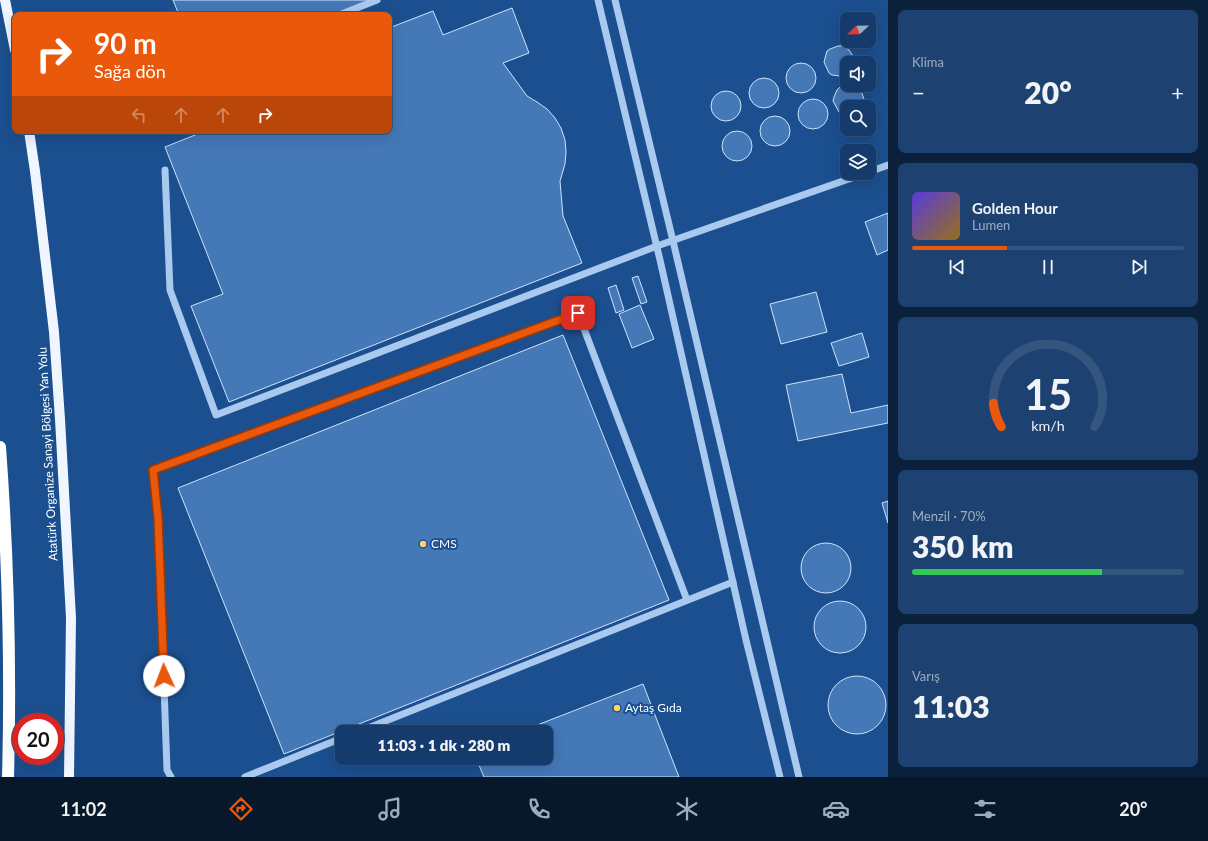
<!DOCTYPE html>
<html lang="tr">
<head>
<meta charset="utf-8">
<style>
  body { margin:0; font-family:Lato,sans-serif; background:#1d4271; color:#f1f3f6; height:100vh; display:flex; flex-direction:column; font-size:15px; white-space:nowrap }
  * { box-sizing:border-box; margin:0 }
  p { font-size:13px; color:#9dadc1 }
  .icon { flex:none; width:22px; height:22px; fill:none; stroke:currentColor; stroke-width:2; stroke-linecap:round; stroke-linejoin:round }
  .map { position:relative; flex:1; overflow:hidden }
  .drawer { display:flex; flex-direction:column; gap:10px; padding:10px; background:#0b203b; width:320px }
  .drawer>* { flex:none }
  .top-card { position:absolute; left:12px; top:12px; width:380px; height:122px; border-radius:8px; box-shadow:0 4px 16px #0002,0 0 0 1px #33557e; background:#ea580c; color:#fff; overflow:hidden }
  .needle { width:26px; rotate:248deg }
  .tools { position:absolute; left:840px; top:12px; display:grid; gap:8px }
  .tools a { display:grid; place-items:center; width:36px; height:36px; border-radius:8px; background:#143b6b; box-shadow:0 4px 16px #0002,0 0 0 1px #33557e; font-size:20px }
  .speed { position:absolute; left:12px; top:713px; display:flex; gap:8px; font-size:20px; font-weight:700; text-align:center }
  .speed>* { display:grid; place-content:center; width:52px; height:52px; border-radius:50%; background:#143b6b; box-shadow:0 4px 16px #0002,0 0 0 1px #33557e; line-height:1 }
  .speed .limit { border:6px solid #d22; background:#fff; color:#111 }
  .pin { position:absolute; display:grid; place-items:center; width:34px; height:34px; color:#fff; margin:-17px; border-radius:8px; box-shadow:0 2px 6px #0006 }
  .me { position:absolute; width:44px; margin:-22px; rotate:358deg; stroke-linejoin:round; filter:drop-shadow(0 0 3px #0008) }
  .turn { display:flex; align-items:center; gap:14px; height:84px; padding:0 16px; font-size:18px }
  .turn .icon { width:52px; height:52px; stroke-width:2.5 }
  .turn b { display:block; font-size:28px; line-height:34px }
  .lanes { display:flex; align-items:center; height:38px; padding:0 16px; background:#0003; justify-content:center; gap:20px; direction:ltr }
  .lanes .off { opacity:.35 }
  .big { font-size:30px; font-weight:800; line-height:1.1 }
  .drawer .widget { flex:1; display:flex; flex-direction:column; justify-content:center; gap:6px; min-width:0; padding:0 14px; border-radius:8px; background:#1d4271 }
  .drawer .dial { align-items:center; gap:0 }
  .dial svg { height:104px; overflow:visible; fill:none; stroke:#33557e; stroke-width:7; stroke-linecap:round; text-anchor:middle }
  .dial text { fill:#f1f3f6; stroke:none }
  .song { display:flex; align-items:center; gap:12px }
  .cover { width:48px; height:48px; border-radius:6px; background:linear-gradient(135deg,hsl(250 70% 55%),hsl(40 70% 35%)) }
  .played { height:4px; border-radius:2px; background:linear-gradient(90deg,#ea580c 35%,#33557e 35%) }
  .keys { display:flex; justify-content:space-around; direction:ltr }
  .heat { display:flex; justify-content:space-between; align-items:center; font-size:22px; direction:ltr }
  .charge { height:6px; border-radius:3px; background:linear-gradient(90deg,#34c759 70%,#33557e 0) }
  .trip { position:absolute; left:335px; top:725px; width:218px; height:40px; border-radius:8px; background:#143b6b; box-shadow:0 4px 16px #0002,0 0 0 1px #33557e; font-weight:800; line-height:40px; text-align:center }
  .dock { display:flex; height:64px; justify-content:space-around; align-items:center; background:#08182b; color:#9dadc1 }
  .dock .icon { width:28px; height:28px }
  .dock .selected { color:#ea580c }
  .dock b { font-size:18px; color:#f1f3f6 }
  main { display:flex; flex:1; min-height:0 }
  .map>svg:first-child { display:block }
  .building { fill:#4478b7; stroke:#cfe3fa }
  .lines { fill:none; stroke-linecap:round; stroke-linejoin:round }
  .minor { stroke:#a9c9ee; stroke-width:7 }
  .major { stroke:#f0f6ff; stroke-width:10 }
  .highway { stroke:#fff; stroke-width:12 }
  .route-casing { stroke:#983908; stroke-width:10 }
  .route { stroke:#ea580c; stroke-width:7 }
  .poi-dot { fill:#ffd166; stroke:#1b4f8f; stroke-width:1.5 }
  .labels { text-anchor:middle; stroke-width:4; stroke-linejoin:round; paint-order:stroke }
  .street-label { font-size:12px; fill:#fff; stroke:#1b4f8f }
  .poi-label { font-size:12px; fill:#fff; stroke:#1b4f8f; text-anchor:start }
</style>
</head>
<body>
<main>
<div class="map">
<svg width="888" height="777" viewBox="0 0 888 777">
  <rect width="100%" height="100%" fill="#1b4f8f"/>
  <g class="building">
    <polygon points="173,0 372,0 334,15 179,15"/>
    <polygon points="512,8 529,53 503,63 527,96 537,102 547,109 555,118 561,128 565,140 566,152 565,164 560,181 563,216 582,263 229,402 191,306 223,294 165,147 200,133 199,131 389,131 389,28 433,11 443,35"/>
    <polygon points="838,46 842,46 849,50 853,56 854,60 854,63 847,63 847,74 840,76 832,75 829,73 824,62 827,51 830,49"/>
    <circle cx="801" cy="78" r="15"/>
    <circle cx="764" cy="93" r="15"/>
    <polygon points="848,85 855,86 858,89 861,91 864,99 862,107 847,107 847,115 839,112 833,101 834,97 837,90 840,87"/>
    <circle cx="726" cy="106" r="15"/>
    <circle cx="813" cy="114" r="15"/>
    <circle cx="775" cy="131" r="15"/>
    <circle cx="737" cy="146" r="15"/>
    <polygon points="888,213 888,250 877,255 865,222"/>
    <polygon points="638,276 647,302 641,304 632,278"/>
    <polygon points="616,285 624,310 616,313 608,288"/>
    <polygon points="816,292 827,332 781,344 770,304"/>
    <polygon points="640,305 654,339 632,348 619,314"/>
    <polygon points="862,333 869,357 839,366 831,343"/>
    <polygon points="563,335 669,600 284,754 178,488"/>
    <polygon points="842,374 851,413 888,405 888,423 798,441 786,385"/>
    <polygon points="888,501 888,523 882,503"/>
    <circle cx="826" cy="568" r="25"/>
    <circle cx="840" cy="627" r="26"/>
    <circle cx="857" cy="705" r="29"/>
    <polygon points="643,684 679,777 484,777 476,758 546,758 546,732 519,732"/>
  </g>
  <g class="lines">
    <g class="minor">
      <polyline points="598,0 660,260 746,640 780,777"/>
      <polyline points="615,0 673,241 799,777"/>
      <polyline points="339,15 377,0"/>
      <polyline points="165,170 170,290 216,415 657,246 866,173"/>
      <polyline points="869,172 888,165"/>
      <polyline points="358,732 733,582"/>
      <polyline points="171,777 167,770 158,518 153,470 578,313 687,600"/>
      <polyline points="245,777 342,738"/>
    </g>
    <g class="major">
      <polyline points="5,0 15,50"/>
      <polyline points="29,131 35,171 54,332 60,419 71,618 69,777"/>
    </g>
    <path class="highway" d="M0 447C8 557 11 667 8 777"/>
  </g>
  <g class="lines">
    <defs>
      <polyline id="route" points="164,676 158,518 153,470 578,313"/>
    </defs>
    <use href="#route" class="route-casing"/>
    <use href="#route" class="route"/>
  </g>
  <g class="poi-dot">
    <circle cx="423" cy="544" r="4"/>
    <circle cx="617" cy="708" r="4"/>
  </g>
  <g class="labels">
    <g class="street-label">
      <text transform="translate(48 454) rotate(-93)" y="4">Atatürk Organize Sanayi Bölgesi Yan Yolu</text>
    </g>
    <g class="poi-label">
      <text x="431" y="548">CMS</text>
      <text x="625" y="712">Aytaş Gıda</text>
    </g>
  </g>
</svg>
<div class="tools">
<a><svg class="needle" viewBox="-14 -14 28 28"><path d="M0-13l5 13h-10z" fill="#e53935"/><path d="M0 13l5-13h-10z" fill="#9dadc1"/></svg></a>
<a><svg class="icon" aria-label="sound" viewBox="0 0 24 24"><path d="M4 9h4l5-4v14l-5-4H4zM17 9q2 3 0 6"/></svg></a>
<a><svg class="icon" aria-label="search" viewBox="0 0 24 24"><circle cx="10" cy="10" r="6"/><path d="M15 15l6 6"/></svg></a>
<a><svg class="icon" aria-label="layers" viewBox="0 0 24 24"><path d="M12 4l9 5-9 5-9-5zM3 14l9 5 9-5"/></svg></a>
</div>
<div class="speed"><div class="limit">20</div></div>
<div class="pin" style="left:578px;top:313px;background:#d93025"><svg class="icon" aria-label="arrive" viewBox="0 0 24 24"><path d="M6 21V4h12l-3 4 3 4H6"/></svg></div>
<svg class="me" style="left:164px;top:676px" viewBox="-20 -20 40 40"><circle r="19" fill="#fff"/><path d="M0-13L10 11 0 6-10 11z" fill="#ea580c"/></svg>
<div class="trip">11:03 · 1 dk · 280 m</div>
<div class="top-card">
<div class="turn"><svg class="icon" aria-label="right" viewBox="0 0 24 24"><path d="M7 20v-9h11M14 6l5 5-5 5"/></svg><div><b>90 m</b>Sağa dön</div></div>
<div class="lanes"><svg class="icon off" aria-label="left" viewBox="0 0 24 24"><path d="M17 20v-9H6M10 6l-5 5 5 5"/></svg><svg class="icon off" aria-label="ahead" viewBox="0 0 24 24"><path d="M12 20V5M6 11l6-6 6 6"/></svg><svg class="icon off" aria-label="ahead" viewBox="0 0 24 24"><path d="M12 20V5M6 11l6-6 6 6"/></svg><svg class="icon" aria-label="right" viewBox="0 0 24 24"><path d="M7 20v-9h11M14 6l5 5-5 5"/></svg></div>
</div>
</div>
<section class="drawer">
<div class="widget"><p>Klima</p>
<div class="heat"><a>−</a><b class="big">20°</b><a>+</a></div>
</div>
<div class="widget">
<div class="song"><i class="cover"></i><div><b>Golden Hour</b><p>Lumen</p></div></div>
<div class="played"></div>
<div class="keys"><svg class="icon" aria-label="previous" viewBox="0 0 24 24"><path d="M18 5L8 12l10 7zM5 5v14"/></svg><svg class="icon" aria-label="pause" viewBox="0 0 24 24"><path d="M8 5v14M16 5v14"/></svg><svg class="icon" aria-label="next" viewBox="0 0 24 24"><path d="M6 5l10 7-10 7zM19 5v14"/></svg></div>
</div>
<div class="widget dial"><svg viewBox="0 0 100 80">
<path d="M14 69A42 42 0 1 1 86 69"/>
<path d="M14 69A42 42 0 0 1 8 51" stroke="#ea580c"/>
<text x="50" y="56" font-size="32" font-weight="700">15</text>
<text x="50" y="72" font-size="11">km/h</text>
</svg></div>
<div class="widget"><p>Menzil · 70%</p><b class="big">350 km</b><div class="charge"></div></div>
<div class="widget"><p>Varış</p><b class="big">11:03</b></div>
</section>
</main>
<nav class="dock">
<b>11:02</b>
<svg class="icon selected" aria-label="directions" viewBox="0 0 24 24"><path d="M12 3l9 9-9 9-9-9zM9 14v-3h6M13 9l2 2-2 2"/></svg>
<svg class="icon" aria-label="music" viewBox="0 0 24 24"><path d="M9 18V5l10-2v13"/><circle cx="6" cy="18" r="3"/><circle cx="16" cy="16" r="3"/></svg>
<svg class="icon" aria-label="phone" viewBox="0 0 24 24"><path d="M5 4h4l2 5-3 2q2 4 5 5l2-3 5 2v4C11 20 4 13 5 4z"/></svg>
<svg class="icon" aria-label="climate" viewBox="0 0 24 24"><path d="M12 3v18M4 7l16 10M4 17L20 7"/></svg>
<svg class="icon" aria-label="car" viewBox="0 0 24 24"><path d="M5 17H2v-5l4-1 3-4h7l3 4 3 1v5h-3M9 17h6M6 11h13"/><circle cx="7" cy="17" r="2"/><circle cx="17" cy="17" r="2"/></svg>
<svg class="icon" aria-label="filters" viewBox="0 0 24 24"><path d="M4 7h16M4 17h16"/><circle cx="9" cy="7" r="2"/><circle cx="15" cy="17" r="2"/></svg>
<b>20°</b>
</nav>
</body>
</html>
